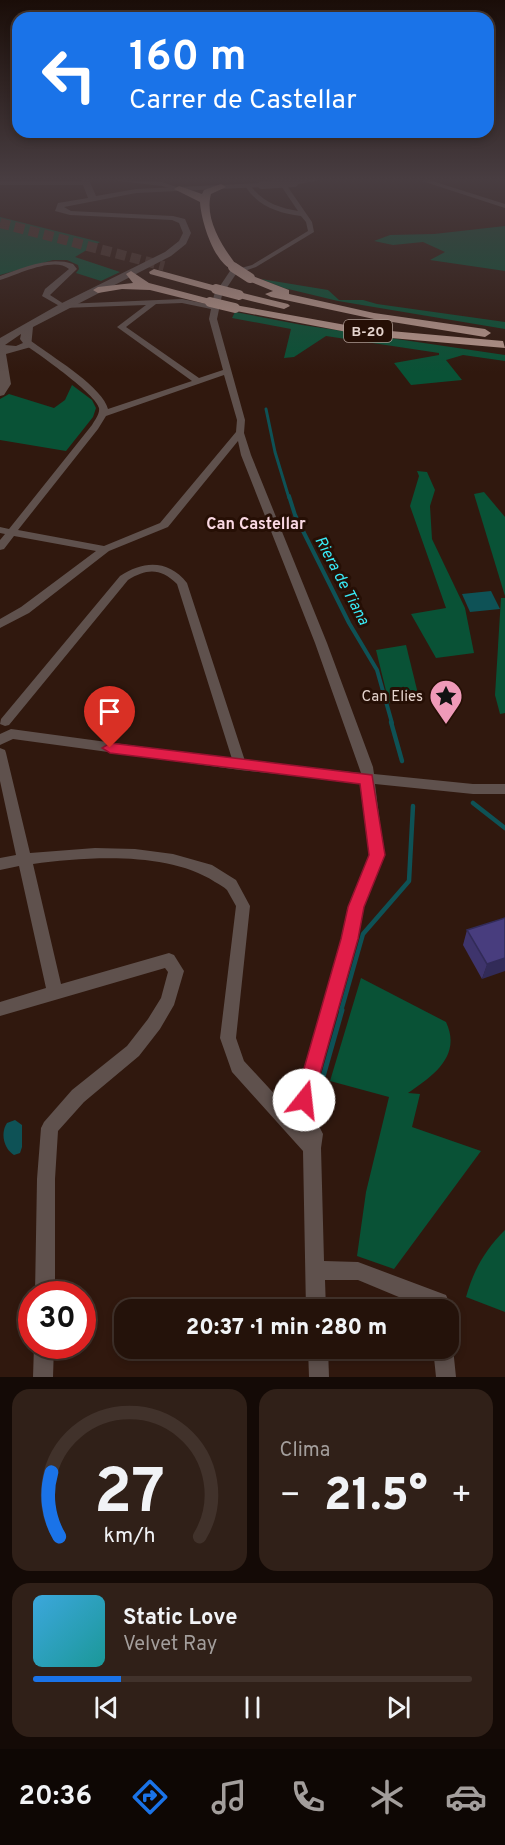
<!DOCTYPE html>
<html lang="es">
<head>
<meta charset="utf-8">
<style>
  body { margin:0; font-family:Overpass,sans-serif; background:#302018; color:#f1f3f6; height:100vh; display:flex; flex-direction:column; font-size:22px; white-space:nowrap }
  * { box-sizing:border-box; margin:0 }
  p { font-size:20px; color:#a39e9c }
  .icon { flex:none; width:33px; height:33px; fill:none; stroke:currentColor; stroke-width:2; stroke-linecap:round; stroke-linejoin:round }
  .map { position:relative; height:1377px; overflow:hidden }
  .drawer { display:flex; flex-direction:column; gap:12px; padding:12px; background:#140a06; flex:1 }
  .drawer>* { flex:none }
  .guide { position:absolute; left:12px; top:12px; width:482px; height:126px; border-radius:18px; box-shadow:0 3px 9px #0003,0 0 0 2px #41322b; background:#1a73e8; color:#fff; overflow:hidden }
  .speed { position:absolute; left:18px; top:1281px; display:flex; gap:12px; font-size:30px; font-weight:700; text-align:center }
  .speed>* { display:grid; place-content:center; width:78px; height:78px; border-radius:50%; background:#24120a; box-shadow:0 3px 9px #0003,0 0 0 2px #41322b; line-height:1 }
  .speed .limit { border:9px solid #d22; background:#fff; color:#111 }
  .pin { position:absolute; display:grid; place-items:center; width:51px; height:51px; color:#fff; margin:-62px -26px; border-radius:50% 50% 50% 0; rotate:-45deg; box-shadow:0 0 6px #0007 }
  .pin .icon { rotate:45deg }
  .me { position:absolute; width:66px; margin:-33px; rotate:16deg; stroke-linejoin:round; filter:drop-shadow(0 0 4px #0008) }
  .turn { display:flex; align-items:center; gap:21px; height:126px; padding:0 18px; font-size:27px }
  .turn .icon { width:78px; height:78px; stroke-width:2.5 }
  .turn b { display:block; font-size:42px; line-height:51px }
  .big { font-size:45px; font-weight:800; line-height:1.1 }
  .drawer .tile { flex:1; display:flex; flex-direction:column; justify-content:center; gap:9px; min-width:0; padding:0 21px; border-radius:18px; background:#302018 }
  .drawer .dial { align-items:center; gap:0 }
  .dial svg { height:156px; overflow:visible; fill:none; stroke:#41322b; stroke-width:7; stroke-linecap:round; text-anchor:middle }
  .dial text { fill:#f1f3f6; stroke:none }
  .song { display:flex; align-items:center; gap:18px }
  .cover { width:72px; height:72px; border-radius:9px; background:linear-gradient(135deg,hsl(200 70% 55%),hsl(180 70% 35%)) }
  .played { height:6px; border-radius:3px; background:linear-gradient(90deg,#1a73e8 20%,#41322b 20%) }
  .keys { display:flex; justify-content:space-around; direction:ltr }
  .heat { display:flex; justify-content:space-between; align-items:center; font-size:33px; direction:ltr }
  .drawer .tiles { flex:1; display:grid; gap:12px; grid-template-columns:1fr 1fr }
  .tile:last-child { grid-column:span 2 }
  .trip { position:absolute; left:114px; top:1299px; width:345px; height:60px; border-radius:18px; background:#24120a; box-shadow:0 3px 9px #0003,0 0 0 2px #41322b; font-weight:800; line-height:60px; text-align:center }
  .menu { display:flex; height:96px; justify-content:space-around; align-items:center; background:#0e0704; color:#a39e9c }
  .menu .icon { width:42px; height:42px }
  .menu .selected { color:#1a73e8 }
  .menu b { font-size:27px; color:#f1f3f6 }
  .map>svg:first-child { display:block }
  .green { fill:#095236 }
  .water { fill:#0e5256 }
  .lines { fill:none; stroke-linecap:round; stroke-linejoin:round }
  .stream-far3 { stroke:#0e5256; stroke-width:3 }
  .stream-far2 { stroke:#0e5256; stroke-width:4 }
  .stream-far1 { stroke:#0e5256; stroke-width:4.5 }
  .stream { stroke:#0e5256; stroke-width:5 }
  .motorway-tunnel { stroke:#4b342b; stroke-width:10; stroke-dasharray:10 5; stroke-linecap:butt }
  .minor { fill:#5f514d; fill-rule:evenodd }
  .tertiary { fill:#5f514d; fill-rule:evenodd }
  .motorway { fill:#b7978c; fill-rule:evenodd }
  .tertiary-bridge { stroke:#5f514d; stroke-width:8 }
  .motorway-bridge { stroke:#b7978c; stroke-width:10 }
  .wall { fill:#3e346c }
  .shaded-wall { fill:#322b58 }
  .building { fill:#483d7e; stroke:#322b58; stroke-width:1.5 }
  .route { fill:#e11d48; stroke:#92132f; stroke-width:1.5 }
  .labels { text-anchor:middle; stroke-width:6; stroke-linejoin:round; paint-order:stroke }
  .shield { fill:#260f05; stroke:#ac9991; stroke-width:1.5 }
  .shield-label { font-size:14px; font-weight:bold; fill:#e5d4cd }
  .poi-label { font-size:15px; fill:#e5d4cd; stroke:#260f05; text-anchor:end }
  .neighbourhood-label { font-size:16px; font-weight:bold; fill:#fad8e3; stroke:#260f05 }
  .water-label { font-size:16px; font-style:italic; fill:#39e9f5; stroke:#260f05 }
</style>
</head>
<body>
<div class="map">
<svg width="505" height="1377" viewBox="0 0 505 1377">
  <rect width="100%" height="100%" fill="#30180e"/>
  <g class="green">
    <polygon points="0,217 100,242 75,257 120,272 101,281 76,273 79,269 78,265 67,260 53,260 0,275"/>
    <polygon points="505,226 505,271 430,260 445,252 423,242 393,245 374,241 390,235 434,234"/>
    <polygon points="261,279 328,290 339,300 363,300 377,304 505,322 505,329 338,301 284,288"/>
    <polygon points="235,312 302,325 505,355 505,361 463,355 446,360 462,380 411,385 394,363 439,355 439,353 326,336 294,357 284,358 291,329 232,318"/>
    <polygon points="72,385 92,400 96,408 93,417 66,451 0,440 0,399 9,394 54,408 65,400"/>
    <polygon points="417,471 427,472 435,490 430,506 432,539 465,608 474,653 436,658 411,614 446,608 410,506 419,476"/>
    <polygon points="484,492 505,517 505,596 474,494"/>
    <polygon points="501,598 505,598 505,713 500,714 495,695"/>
    <polygon points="406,645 420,702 389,703 376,650"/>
    <path d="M361 978 446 1022C462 1056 433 1076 408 1093L420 1094 412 1127 481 1151 394 1269 357 1256 366 1192 389 1097 330 1081Z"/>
    <path d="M505 1230V1312L466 1297C474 1269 485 1250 505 1230Z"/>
  </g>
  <g class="water">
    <polygon points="491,591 500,609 470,612 462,594"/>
    <path d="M15 1120 22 1125V1147L20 1153 14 1155C4 1149 0 1133 7 1123Z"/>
  </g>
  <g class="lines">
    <polyline class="stream-far3" points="266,409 275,452 289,498"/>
    <polyline class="stream-far2" points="289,496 295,515 349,623 377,670 392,723"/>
    <g class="stream-far1">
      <polyline points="391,722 402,761"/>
      <polyline points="473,803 505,828"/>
      <polyline points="341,1011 363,934 409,881 413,806"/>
    </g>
    <polyline class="stream" points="309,1126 342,1010"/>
    <polyline class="motorway-tunnel" points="0,223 164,266"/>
    <g class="minor">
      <polygon points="111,180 162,182 182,189 179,191 162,186"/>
      <path d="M277 180H283L312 222 314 232 256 267 236 274 222 295 217 319 245 420 244 433 251 455 327 643 373 767 374 774 473 784H505V794H473L375 784 384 855 363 907 357 939 305 1127 307 1130 314 1125 320 1128 323 1134 321 1148 324 1261 358 1262 446 1295 449 1302 448 1313V1310H430L358 1280H325L326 1310H306L303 1151 232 1072 220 1038 236 906C233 901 230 895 227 890 224 887 219 884 215 882 167 851 87 857 33 864L61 984 169 953 174 955 184 971 174 1005 160 1029 139 1056 84 1102 58 1131 55 1179V1294H35L37 1179 41 1128 44 1122 72 1090 127 1046 148 1019 161 998 168 972 165 968 0 1016V1002L46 988 19 866 0 870V858L16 855 0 781V748L5 750 6 753 30 853 95 848 135 849 173 854 212 865 236 880 250 906 236 1038 244 1061 292 1113 343 939 349 907 370 855 362 783 240 770 13 739 0 745V734L11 729 232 759 177 584C161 568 147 568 128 580L9 725 5 726 0 724 1 719 120 576C144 560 169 560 187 583L245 761 361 773 315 643 241 455 238 441 168 527 109 551 29 613 0 628V619L21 607 96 551 14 536 4 549 0 550V540L5 534 0 533V527L9 529 92 425C95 420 100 414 99 408 97 395 39 354 25 345V341H31L38 346C56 359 103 388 108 409L192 381 117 327 146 305 63 308 42 296 45 289 69 269C54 256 17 275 0 280V276C24 268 48 256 73 264L77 269 50 295 64 304 182 299 212 305 214 295 230 271 252 265 308 231 306 222 301 216C278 213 258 206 245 186L250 185C262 202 279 208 298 211ZM182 303 211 309 209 319 223 370 199 378 126 327 156 304ZM224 375 237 420 236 432 160 523 104 546 18 530 98 429 106 416Z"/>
      <polygon points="429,180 505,204 505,208 422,181"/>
      <polygon points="0,181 84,181 87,183 84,185 0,185"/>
      <polygon points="448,1340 453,1348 456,1377 436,1377 433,1348 448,1348"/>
      <polygon points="34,1346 54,1346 53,1377 33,1377"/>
      <polygon points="308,1348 328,1348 329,1377 309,1377"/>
    </g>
    <g class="tertiary">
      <path d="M81 180H89L96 196 136 189 262 183 266 185 262 187 136 193 64 207 71 211 173 216 185 219 191 233 186 244 171 256 33 327 31 347 6 354 11 384 4 395 0 396V338L60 304 165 252 179 241 183 233 179 223 172 220 70 215 55 211 58 203 88 198ZM21 334 20 339 23 343 16 346 5 345Z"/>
      <polygon points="297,180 320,180 294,185 290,183"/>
    </g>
    <g class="motorway">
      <path d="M221 184 226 187 211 194C204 219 223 248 238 267L233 270C214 263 201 221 200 202L174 189 179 186 202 194 204 190Z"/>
      <polygon points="154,269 220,287 221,289 216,292 150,274 149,272"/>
      <polygon points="131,271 149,283 214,300 216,302 210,305 150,290 122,289 98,293 93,290 98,287 133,283 126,274"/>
      <polygon points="250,275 289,290 289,294 374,313 485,329 491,333 485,337 374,319 271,297 265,294 273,291 246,280 245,278"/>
      <polygon points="239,292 288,304 290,306 284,309 235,297 233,295"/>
      <polygon points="235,305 368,329 503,341 505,348 368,336 231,310 229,308"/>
    </g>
    <polyline class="tertiary-bridge" points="262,185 294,183"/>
    <g class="motorway-bridge">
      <polyline points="233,267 250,278"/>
      <polyline points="216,289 239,295"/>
      <polyline points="210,302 235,308"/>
    </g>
  </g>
  <polygon class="wall" points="505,918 482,979 463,945 467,930"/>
  <polygon class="shaded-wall" points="505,958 505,971 482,979 487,964"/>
  <polygon class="building" points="505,918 505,958 487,964 467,930"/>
  <linearGradient id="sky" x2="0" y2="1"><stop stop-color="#1a0d08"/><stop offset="0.48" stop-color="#483d41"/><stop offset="1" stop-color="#483d41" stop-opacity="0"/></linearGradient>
  <rect width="505" height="373" fill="url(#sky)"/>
  <polygon class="route" points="110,743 372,775 385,855 364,907 358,939 311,1106 304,1109 298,1106 295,1100 341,939 348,907 369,855 360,784 110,753 102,748"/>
  <defs>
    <symbol id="sight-pin" viewBox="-11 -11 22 30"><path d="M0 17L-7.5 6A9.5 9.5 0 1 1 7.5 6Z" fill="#ef9ab8" stroke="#260f05"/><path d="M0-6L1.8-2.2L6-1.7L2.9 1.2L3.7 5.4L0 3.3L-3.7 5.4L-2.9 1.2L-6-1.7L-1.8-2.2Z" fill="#111"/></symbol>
  </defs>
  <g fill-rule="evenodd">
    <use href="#sight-pin" x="427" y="677" width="38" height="52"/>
  </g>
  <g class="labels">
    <rect class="shield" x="344" y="320" width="48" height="22" rx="4.5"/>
    <g class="shield-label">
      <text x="368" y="336">B-20</text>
    </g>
    <g class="poi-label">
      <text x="423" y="701">Can Elies</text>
    </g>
    <g class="neighbourhood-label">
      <text x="256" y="529">Can Castellar</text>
    </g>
    <g class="water-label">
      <text transform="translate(343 580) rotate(62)" y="6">Riera de Tiana</text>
    </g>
  </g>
</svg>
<div class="speed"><div class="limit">30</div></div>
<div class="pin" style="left:110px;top:748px;background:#d93025"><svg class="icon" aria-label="arrive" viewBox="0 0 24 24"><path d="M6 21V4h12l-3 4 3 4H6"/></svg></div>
<svg class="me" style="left:304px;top:1100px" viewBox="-20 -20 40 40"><circle r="19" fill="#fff"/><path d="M0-13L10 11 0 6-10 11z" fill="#e11d48"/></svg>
<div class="trip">20:37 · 1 min · 280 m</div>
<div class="guide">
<div class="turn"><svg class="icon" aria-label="left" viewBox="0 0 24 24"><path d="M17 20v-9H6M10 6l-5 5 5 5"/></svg><div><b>160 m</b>Carrer de Castellar</div></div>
</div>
</div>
<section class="drawer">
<div class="tiles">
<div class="tile dial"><svg viewBox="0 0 100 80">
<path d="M14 69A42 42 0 1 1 86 69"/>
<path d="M14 69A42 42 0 0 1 10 36" stroke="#1a73e8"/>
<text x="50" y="56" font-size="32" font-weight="700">27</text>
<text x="50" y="72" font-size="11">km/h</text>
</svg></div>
<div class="tile"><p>Clima</p>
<div class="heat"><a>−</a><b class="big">21.5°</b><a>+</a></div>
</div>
<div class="tile">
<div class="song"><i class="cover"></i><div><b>Static Love</b><p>Velvet Ray</p></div></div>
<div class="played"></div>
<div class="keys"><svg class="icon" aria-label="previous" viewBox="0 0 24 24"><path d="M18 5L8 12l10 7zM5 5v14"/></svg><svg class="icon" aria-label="pause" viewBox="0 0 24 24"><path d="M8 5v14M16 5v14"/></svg><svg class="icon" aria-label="next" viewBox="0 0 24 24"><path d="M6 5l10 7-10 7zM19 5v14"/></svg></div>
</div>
</div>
</section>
<nav class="menu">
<b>20:36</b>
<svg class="icon selected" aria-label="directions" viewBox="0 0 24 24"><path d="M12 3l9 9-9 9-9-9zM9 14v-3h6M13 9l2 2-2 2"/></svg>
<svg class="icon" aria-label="music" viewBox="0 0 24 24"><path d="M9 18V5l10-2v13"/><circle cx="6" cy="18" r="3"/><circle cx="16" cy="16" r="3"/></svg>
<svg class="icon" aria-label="phone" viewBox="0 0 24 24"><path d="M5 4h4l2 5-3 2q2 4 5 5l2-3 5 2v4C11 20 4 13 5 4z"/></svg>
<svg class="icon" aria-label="climate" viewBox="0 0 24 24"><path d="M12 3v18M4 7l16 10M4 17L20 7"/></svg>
<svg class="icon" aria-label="car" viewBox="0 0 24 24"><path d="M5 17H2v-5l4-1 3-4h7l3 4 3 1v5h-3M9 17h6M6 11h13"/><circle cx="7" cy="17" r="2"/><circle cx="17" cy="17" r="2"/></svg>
</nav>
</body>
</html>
